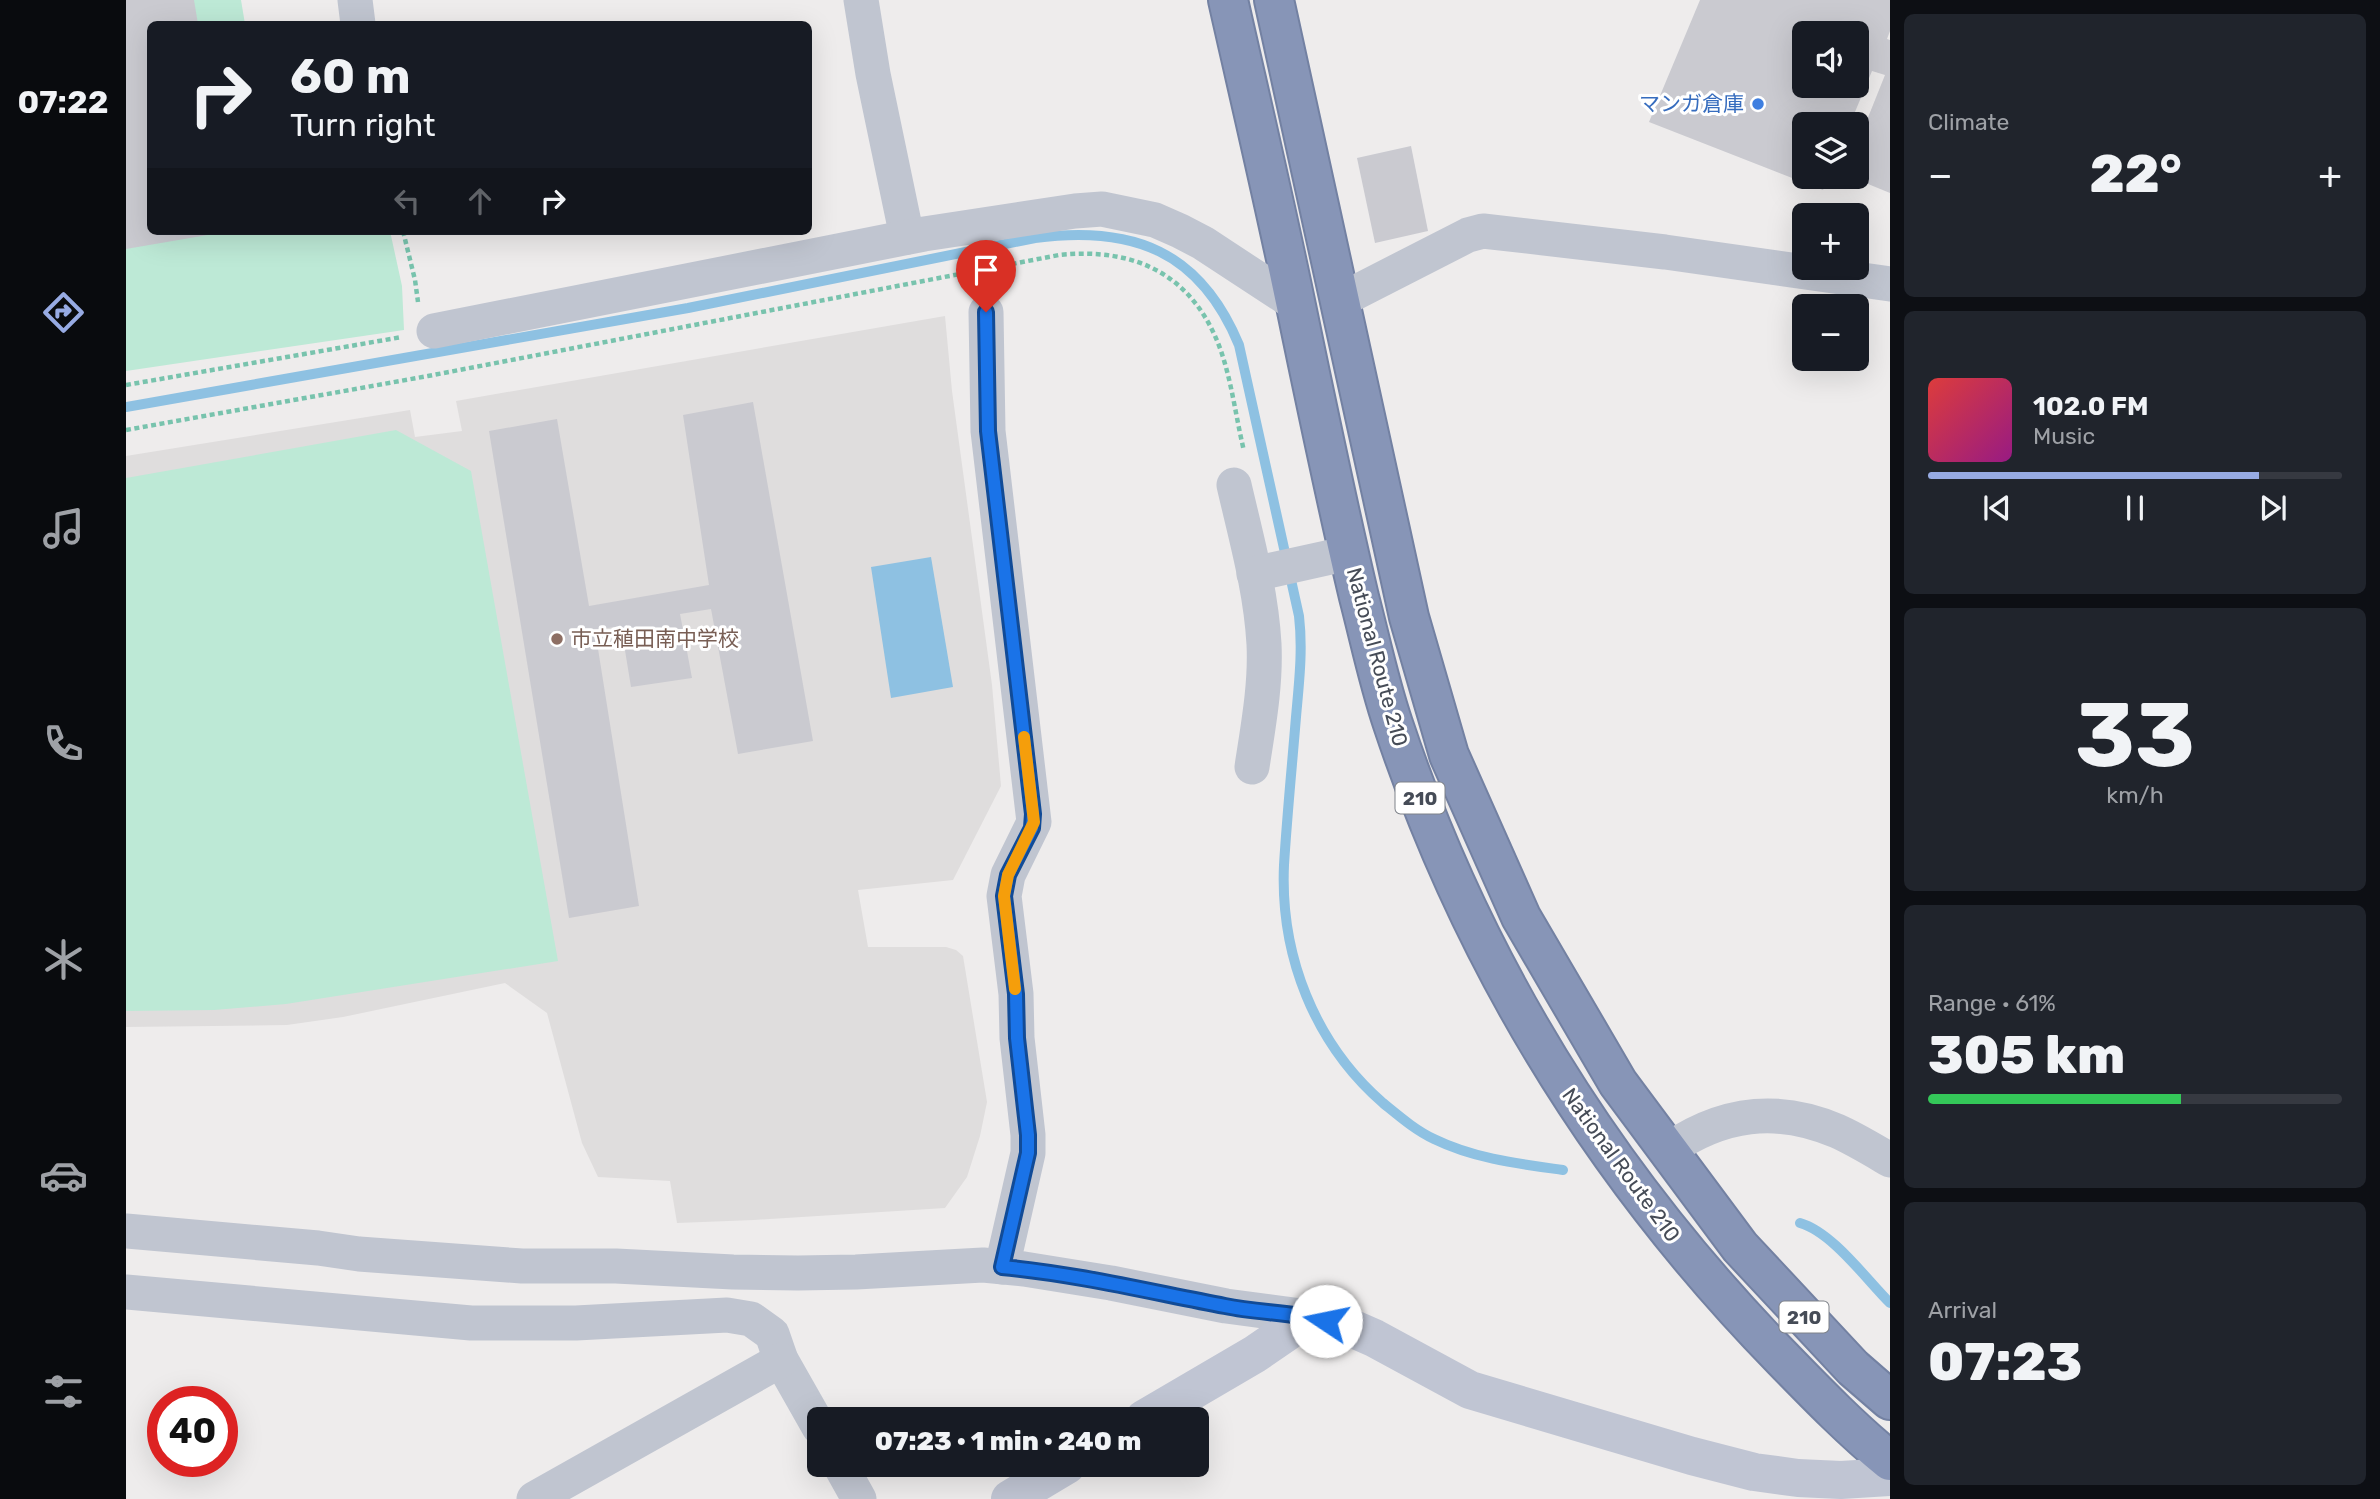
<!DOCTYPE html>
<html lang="en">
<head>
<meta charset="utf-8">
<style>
  body { margin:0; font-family:Rubik,"Noto Sans JP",sans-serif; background:#20242c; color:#f1f3f6; height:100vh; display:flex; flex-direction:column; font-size:26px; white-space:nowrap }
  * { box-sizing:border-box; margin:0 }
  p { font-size:23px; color:#9ea1a6 }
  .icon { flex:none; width:38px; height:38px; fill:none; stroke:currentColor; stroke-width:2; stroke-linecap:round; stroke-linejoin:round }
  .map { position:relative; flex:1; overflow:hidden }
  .drawer { display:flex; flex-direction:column; gap:14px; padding:14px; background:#0d0f14; width:490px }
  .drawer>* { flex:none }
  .hud { position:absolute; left:21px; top:21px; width:665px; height:214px; border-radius:10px; box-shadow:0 7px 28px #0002; background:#171b24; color:#f1f3f6; overflow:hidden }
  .fabs { position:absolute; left:1666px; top:21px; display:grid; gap:14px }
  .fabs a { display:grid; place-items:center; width:77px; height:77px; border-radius:10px; background:#171b24; box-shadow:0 7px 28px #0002; font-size:35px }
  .speed { position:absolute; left:21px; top:1386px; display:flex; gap:14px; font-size:35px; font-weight:700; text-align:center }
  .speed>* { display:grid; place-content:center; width:91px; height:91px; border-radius:50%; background:#171b24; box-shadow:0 7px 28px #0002; line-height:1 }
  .speed .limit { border:10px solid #d22; background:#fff; color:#111 }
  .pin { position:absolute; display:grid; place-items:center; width:60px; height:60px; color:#fff; margin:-72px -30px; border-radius:50% 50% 50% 0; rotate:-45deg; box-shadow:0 0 7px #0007 }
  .pin .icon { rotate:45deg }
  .me { position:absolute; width:77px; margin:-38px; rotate:281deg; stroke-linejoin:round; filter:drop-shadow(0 0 5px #0008) }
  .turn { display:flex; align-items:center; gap:24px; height:147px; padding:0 28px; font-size:32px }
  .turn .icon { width:91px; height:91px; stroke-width:2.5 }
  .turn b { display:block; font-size:49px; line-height:60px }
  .lanes { display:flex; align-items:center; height:66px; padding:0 28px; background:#0003; justify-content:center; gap:35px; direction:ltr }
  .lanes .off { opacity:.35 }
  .big { font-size:52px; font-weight:800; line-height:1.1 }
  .drawer .tile { flex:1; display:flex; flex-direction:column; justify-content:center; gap:10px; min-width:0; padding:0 24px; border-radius:10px; background:#20242c }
  .drawer .dial { align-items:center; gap:0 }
  .dial b { font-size:91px; line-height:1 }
  .song { display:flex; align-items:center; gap:21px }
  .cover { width:84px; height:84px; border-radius:10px; background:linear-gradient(135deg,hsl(0 70% 55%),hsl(310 70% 35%)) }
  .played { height:7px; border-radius:4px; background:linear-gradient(90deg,#97abe3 80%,#363941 80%) }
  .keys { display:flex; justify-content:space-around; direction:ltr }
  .heat { display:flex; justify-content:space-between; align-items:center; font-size:38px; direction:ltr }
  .charge { height:10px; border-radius:5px; background:linear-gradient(90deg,#34c759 61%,#363941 0) }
  .trip { position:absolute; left:681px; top:1407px; width:402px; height:70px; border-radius:10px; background:#171b24; box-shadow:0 7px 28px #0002; font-weight:800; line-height:70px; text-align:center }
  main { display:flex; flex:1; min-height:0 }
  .menu { display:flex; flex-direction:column; width:126px; justify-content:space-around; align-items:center; background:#090b0e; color:#9ea1a6 }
  .menu .icon { width:49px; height:49px }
  .menu .active { color:#97abe3 }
  .menu b { font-size:32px; color:#f1f3f6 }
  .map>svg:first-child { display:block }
  .education { fill:#dfdddd }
  .green { fill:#bde9d6 }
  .water { fill:#8ec1e2 }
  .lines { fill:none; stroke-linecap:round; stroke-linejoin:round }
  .stream { stroke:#8ec1e2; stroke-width:10 }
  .building { fill:#cacad0; fill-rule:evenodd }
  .highway-casing { stroke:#7381a2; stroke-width:42 }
  .path { stroke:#78c3ad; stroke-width:4.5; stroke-dasharray:5 3.5; stroke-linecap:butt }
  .street { stroke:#c0c5d0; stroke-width:35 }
  .secondary { stroke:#c0c5d3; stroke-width:38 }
  .highway { stroke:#8795b7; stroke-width:38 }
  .route-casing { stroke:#114b97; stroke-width:18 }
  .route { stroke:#1a73e8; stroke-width:12 }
  .slow { stroke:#f59e0b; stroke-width:12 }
  .shop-dot { fill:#3f7fe0; stroke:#fff; stroke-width:2.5 }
  .education-dot { fill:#8d6e63; stroke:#fff; stroke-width:2.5 }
  .labels { text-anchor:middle; stroke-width:6; stroke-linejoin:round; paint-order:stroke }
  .shield { fill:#fff; stroke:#7e8289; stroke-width:2 }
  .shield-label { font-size:19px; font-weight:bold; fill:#464c57 }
  .shop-label { font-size:21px; fill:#366cbe; stroke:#fff; text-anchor:end }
  .education-label { font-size:21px; fill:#785e54; stroke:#fff; text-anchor:start }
  .street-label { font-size:21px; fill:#464c57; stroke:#fff }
</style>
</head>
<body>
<main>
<nav class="menu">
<b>07:22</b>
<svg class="icon active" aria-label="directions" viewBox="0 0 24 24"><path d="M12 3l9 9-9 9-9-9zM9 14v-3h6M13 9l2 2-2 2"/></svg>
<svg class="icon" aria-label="music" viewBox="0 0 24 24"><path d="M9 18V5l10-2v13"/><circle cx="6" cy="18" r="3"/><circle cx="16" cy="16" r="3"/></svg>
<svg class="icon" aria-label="phone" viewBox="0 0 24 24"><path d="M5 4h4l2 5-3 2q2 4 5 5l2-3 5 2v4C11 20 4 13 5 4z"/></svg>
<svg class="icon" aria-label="climate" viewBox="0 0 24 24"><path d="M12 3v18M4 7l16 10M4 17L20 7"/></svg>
<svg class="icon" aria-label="car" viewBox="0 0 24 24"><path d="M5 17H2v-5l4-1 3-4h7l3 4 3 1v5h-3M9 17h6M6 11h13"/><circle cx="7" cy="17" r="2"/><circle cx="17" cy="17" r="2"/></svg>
<svg class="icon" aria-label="filters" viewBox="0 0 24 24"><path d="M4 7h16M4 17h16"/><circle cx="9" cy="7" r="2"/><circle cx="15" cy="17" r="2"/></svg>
</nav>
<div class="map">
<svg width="1764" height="1499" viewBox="0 0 1764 1499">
  <rect width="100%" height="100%" fill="#eeecec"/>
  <polygon class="education" points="819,316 826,391 866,685 875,786 827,880 732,890 742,947 820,947 830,950 837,956 861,1102 854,1136 841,1177 819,1208 628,1220 551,1223 544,1181 472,1177 456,1143 421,1013 379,983 217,1017 161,1025 0,1027 0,456 284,410 289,437 336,431 330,401"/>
  <g class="green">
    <polygon points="0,0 115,0 119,24 24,24 24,231 264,231 276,286 278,330 0,371"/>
    <polygon points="270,430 345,471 432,961 160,1004 88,1010 0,1011 0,478"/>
  </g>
  <polygon class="water" points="805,557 827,687 765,698 745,567"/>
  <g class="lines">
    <g class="stream">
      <path d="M0 407 562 308 909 238C1007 225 1074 251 1113 345L1173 616C1177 650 1173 683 1170 717 1166 766 1161 816 1158 865 1154 955 1188 1043 1257 1103 1273 1116 1289 1130 1308 1139 1349 1159 1394 1164 1437 1170"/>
      <path d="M1674 1223C1706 1232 1740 1279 1764 1303"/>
    </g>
  </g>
  <g class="building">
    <polygon points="0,0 68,0 72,24 24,24 24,231 99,232 0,249"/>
    <path d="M1574 0H1764V31L1761 39 1764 40V193L1725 177H1731V145L1759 75 1746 71 1724 124H1678V177H1703L1697 190 1523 122ZM1678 33H1731V86H1678Z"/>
    <polygon points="1285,146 1302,231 1249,243 1231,158"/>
    <polygon points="627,402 687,741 612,754 585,609 554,614 566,678 505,687 495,626 469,630 513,906 443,918 363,431 431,419 463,606 583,585 557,415"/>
  </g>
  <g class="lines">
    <defs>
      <g id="highway">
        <path d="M1102 0C1125 102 1149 204 1170 306 1190 403 1210 500 1233 597 1244 639 1253 683 1267 724 1348 967 1478 1176 1657 1359 1691 1394 1726 1430 1764 1461"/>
        <polyline points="1148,0 1283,617 1323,755 1395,917 1492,1083 1614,1247 1727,1368 1764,1400"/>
      </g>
    </defs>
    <use href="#highway" class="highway-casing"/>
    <g class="path">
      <polyline points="277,231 289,280 292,302"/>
      <polyline points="0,385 276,337"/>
      <path d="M0 430 302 376 933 255C1010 247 1068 275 1095 351 1106 383 1110 418 1118 451"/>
    </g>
    <g class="street">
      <polyline points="229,0 232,24"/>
      <polyline points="735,0 747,74 781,237"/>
      <polyline points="1215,300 1342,235 1357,231 1539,252 1764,284"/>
      <polyline points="860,312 862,431 908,822 882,875 878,896 890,994 891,1038 902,1135 902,1153 876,1267"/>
      <polyline points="308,331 798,234 949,211 976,209 1029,220 1054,231 1077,243 1170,304"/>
      <path d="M1108 485C1120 537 1135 590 1138 644 1140 685 1132 727 1126 767"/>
      <polyline points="1128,574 1223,553"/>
      <path d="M1542 1150C1595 1113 1650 1105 1711 1131 1729 1139 1747 1150 1764 1160"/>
      <polyline points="0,1231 192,1248 233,1254 396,1266 490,1266 607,1272 672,1273 730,1272 857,1265 898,1269 985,1283 1100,1306 1183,1317"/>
      <polyline points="0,1292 345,1323 450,1323 601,1315 625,1319 646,1334 655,1360 693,1427"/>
      <polyline points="714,1465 733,1499"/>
      <polyline points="408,1499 655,1360"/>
    </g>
    <g class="secondary">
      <polyline points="1018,1419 1129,1354 1183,1317 1216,1324 1248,1338 1344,1390 1566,1456 1628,1472 1672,1478 1715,1480 1764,1477"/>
      <polyline points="884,1499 941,1465"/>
    </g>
    <use href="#highway" class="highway"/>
  </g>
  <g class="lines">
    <defs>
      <path id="route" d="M860 312 862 431 907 814 906 828 882 875 878 896 890 994 891 1038 902 1135V1153L876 1267C951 1274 1025 1292 1099 1306 1132 1313 1167 1312 1200 1321"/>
    </defs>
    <use href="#route" class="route-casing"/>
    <use href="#route" class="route"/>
    <polyline class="slow" points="889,989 878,896 882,875 908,822 898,737"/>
  </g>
  <circle class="shop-dot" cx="1632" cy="104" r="7"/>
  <circle class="education-dot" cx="431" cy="639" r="7"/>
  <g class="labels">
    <g class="shield">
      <rect x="1269.5" y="782.5" width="49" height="31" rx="5"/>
      <rect x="1653.5" y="1301.5" width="49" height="31" rx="5"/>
    </g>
    <g class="shield-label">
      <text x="1294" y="805">210</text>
      <text x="1678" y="1324">210</text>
    </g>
    <g class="shop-label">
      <text x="1618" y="111">マンガ倉庫</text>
    </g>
    <g class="education-label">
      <text x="445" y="646">市立稙田南中学校</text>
    </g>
    <g class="street-label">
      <text transform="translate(1251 657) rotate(75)" y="7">National Route 210</text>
      <text transform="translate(1495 1165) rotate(54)" y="7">National Route 210</text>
    </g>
  </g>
</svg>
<div class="fabs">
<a><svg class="icon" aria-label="sound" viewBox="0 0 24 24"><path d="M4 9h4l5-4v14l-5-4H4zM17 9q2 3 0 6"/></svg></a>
<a><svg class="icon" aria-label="layers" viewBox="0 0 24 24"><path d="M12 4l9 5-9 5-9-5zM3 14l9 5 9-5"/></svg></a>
<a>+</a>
<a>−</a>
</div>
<div class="speed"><div class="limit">40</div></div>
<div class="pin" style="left:860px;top:312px;background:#d93025"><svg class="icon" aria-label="arrive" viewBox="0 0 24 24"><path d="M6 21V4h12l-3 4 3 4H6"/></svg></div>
<svg class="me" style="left:1200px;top:1321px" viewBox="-20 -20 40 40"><circle r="19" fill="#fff"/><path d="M0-13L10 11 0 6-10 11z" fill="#1a73e8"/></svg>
<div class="trip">07:23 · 1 min · 240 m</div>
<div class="hud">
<div class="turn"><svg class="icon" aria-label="right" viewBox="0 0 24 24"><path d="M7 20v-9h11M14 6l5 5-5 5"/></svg><div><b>60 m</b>Turn right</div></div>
<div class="lanes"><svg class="icon off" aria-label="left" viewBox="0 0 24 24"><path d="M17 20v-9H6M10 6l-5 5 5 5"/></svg><svg class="icon off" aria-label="ahead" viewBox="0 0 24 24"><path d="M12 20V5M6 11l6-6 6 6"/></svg><svg class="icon" aria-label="right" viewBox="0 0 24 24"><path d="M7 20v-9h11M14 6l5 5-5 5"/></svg></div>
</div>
</div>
<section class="drawer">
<div class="tile"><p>Climate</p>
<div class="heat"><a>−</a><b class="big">22°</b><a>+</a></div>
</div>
<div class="tile">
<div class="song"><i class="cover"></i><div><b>102.0 FM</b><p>Music</p></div></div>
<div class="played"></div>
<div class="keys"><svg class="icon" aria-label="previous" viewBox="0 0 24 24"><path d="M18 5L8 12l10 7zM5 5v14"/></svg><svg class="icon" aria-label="pause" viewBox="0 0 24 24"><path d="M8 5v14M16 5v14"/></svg><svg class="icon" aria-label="next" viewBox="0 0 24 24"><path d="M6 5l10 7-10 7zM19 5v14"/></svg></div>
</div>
<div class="tile dial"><b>33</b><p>km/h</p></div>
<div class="tile"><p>Range · 61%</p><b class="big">305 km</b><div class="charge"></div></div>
<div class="tile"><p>Arrival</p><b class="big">07:23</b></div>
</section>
</main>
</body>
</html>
